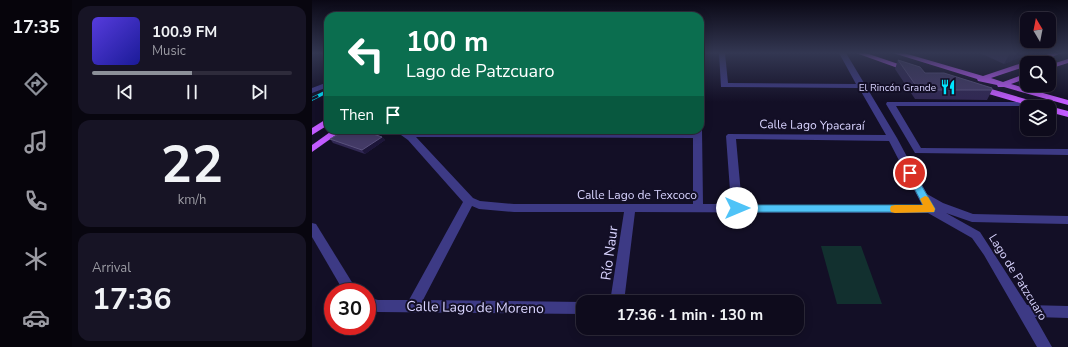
<!DOCTYPE html>
<html lang="en">
<head>
<meta charset="utf-8">
<style>
  body { margin:0; font-family:"Nunito Sans",sans-serif; background:#171425; color:#f1f3f6; height:100vh; display:flex; flex-direction:column; font-size:15px; white-space:nowrap }
  * { box-sizing:border-box; margin:0 }
  p { font-size:13px; color:#9b9ba3 }
  .icon { flex:none; width:22px; height:22px; fill:none; stroke:currentColor; stroke-width:2; stroke-linecap:round; stroke-linejoin:round }
  .map { position:relative; flex:1; overflow:hidden }
  .details { display:flex; flex-direction:column; gap:6px; padding:6px; background:#08060f; width:240px }
  .details>* { flex:none }
  .hud { position:absolute; left:12px; top:12px; width:380px; height:122px; border-radius:12px; box-shadow:0 2px 10px #0003,0 0 0 1px #2e2b3b; background:#0b6e4f; color:#fff; overflow:hidden }
  .needle { width:26px; rotate:350deg }
  .controls { position:absolute; left:708px; top:12px; display:grid; gap:8px }
  .controls a { display:grid; place-items:center; width:36px; height:36px; border-radius:8px; background:#0e0b1c; box-shadow:0 2px 10px #0003,0 0 0 1px #2e2b3b; font-size:20px }
  .speed { position:absolute; left:12px; top:283px; display:flex; gap:8px; font-size:20px; font-weight:700; text-align:center }
  .speed>* { display:grid; place-content:center; width:52px; height:52px; border-radius:50%; background:#0e0b1c; box-shadow:0 2px 10px #0003,0 0 0 1px #2e2b3b; line-height:1 }
  .speed .limit { border:6px solid #d22; background:#fff; color:#111 }
  .pin { position:absolute; display:grid; place-items:center; width:34px; height:34px; color:#fff; margin:-17px; border:2px solid #fff; border-radius:50%; box-shadow:0 1px 4px #0007 }
  .me { position:absolute; width:44px; margin:-22px; rotate:90deg; stroke-linejoin:round; filter:drop-shadow(0 0 3px #0008) }
  .turn { display:flex; align-items:center; gap:14px; height:84px; padding:0 16px; font-size:18px }
  .turn .icon { width:52px; height:52px; stroke-width:2.5 }
  .turn b { display:block; font-size:28px; line-height:34px }
  .then { display:flex; align-items:center; height:38px; padding:0 16px; background:#0003; gap:8px; font-size:15px }
  .big { font-size:30px; font-weight:700; line-height:1.1 }
  .details .card { flex:1; display:flex; flex-direction:column; justify-content:center; gap:6px; min-width:0; padding:0 14px; border-radius:12px; background:#171425 }
  .details .dial { align-items:center; gap:0 }
  .dial b { font-size:52px; line-height:1 }
  .song { display:flex; align-items:center; gap:12px }
  .cover { width:48px; height:48px; border-radius:6px; background:linear-gradient(135deg,hsl(250 70% 55%),hsl(240 70% 35%)) }
  .played { height:4px; border-radius:2px; background:linear-gradient(90deg,#8c9099 50%,#2e2b3b 50%) }
  .keys { display:flex; justify-content:space-around; direction:ltr }
  .trip { position:absolute; left:264px; top:295px; width:228px; height:40px; border-radius:12px; background:#0e0b1c; box-shadow:0 2px 10px #0003,0 0 0 1px #2e2b3b; font-weight:700; line-height:40px; text-align:center }
  main { display:flex; flex:1; min-height:0 }
  .tabs { display:flex; flex-direction:column; width:72px; justify-content:space-around; align-items:center; background:#06040b; color:#9b9ba3 }
  .tabs .icon { width:28px; height:28px }
  .tabs .current { color:#8c9099 }
  .tabs b { font-size:18px; color:#f1f3f6 }
  .map>svg:first-child { display:block }
  .green { fill:#12302f }
  .lines { fill:none; stroke-linecap:round; stroke-linejoin:round }
  .minor { fill:#3d3a85; fill-rule:evenodd }
  .major { fill:#c25bff; fill-rule:evenodd }
  .rail-casing { stroke:#00e5ff; stroke-width:3.5 }
  .rail { stroke:#130f26; stroke-width:2.5; stroke-dasharray:7; stroke-linecap:butt }
  .wall { fill:#312854 }
  .shaded-wall { fill:#1d163a }
  .building { fill:#433a66; stroke:#5a527e }
  .route { fill:#4fc3f7; stroke:#337fa1 }
  .slow { fill:#f59e0b }
  .labels { text-anchor:middle; stroke-width:4; stroke-linejoin:round; paint-order:stroke }
  .far-poi-label { font-size:10px; fill:#d9d4ff; stroke:#130f26; text-anchor:end }
  .street-label { font-size:12px; fill:#d9d4ff; stroke:#130f26 }
  .near-street-label { font-size:14px; fill:#d9d4ff; stroke:#130f26 }
</style>
</head>
<body>
<main>
<nav class="tabs">
<b>17:35</b>
<svg class="icon current" aria-label="directions" viewBox="0 0 24 24"><path d="M12 3l9 9-9 9-9-9zM9 14v-3h6M13 9l2 2-2 2"/></svg>
<svg class="icon" aria-label="music" viewBox="0 0 24 24"><path d="M9 18V5l10-2v13"/><circle cx="6" cy="18" r="3"/><circle cx="16" cy="16" r="3"/></svg>
<svg class="icon" aria-label="phone" viewBox="0 0 24 24"><path d="M5 4h4l2 5-3 2q2 4 5 5l2-3 5 2v4C11 20 4 13 5 4z"/></svg>
<svg class="icon" aria-label="climate" viewBox="0 0 24 24"><path d="M12 3v18M4 7l16 10M4 17L20 7"/></svg>
<svg class="icon" aria-label="car" viewBox="0 0 24 24"><path d="M5 17H2v-5l4-1 3-4h7l3 4 3 1v5h-3M9 17h6M6 11h13"/><circle cx="7" cy="17" r="2"/><circle cx="17" cy="17" r="2"/></svg>
</nav>
<section class="details">
<div class="card">
<div class="song"><i class="cover"></i><div><b>100.9 FM</b><p>Music</p></div></div>
<div class="played"></div>
<div class="keys"><svg class="icon" aria-label="previous" viewBox="0 0 24 24"><path d="M18 5L8 12l10 7zM5 5v14"/></svg><svg class="icon" aria-label="pause" viewBox="0 0 24 24"><path d="M8 5v14M16 5v14"/></svg><svg class="icon" aria-label="next" viewBox="0 0 24 24"><path d="M6 5l10 7-10 7zM19 5v14"/></svg></div>
</div>
<div class="card dial"><b>22</b><p>km/h</p></div>
<div class="card"><p>Arrival</p><b class="big">17:36</b></div>
</section>
<div class="map">
<svg width="756" height="347" viewBox="0 0 756 347">
  <rect width="100%" height="100%" fill="#130f26"/>
  <polygon class="green" points="509,246 549,246 570,304 525,304"/>
  <g class="lines">
    <g class="minor">
      <path d="M407 53H413L416 83 544 84 527 53H534L585 138 615 194 631 203 661 214 756 216V224L660 222 634 213 668 232 715 305 756 306V318L723 317 740 347H725L672 255 660 238 616 213 323 212 312 302H298L312 212H202L167 209 160 206 111 300 271 302V314L66 312 55 309V297L66 300H97L151 202 96 140 82 130H92L101 135 105 132H382V130H388V128L390 130 391 204H419L414 136 416 134 574 135 547 88 409 87ZM104 137 381 138V204H202L168 201 161 198ZM424 139 577 141 610 205H430Z"/>
      <polygon points="16,82 16,87 0,93 0,88"/>
      <polygon points="575,102 725,102 726,104 722,106 584,106 609,148 756,149 756,155 603,153 574,104"/>
      <polygon points="0,223 4,224 46,292 32,292 0,237"/>
    </g>
    <g class="major">
      <polygon points="544,53 554,53 601,69 600,71 594,71"/>
      <polygon points="581,53 592,53 671,76 740,53 750,53 724,63 715,63 715,66 679,78 691,82 715,73 715,78 699,84 756,100 756,105 692,87 686,87 685,85 666,81 665,79"/>
      <polygon points="756,59 756,63 737,69 737,65"/>
      <polygon points="663,86 669,86 734,105 735,107 737,106 756,111 756,117 737,112 737,107 722,107 663,90"/>
      <polygon points="16,118 16,125 0,135 0,128"/>
      <polygon points="21,130 31,130 0,152 0,145"/>
    </g>
    <defs>
      <polyline id="rail" points="0,99 16,91"/>
    </defs>
    <use href="#rail" class="rail-casing"/>
    <use href="#rail" class="rail"/>
  </g>
  <g class="wall">
    <polygon points="668,53 718,53 692,64"/>
    <polygon points="586,60 613,73 680,90 675,100 603,99 583,69"/>
    <polygon points="70,137 73,140 53,154 21,143 18,139"/>
  </g>
  <g class="shaded-wall">
    <polygon points="698,53 718,53 692,64"/>
    <polygon points="70,137 73,140 53,154 50,150"/>
  </g>
  <g class="building">
    <polygon points="586,60 608,67 613,73 632,73 680,88 680,90 607,90"/>
    <polygon points="33,130 50,130 70,137 50,150 18,139"/>
  </g>
  <linearGradient id="sky" x2="0" y2="1"><stop stop-color="#0a0815"/><stop offset="0.52" stop-color="#333752"/><stop offset="1" stop-color="#333752" stop-opacity="0"/></linearGradient>
  <rect width="756" height="102" fill="url(#sky)"/>
  <polygon class="route" points="598,170 601,171 622,207 623,209 622,212 425,212 421,211 420,208 421,206 425,205 611,205 594,173"/>
  <polygon class="slow" points="613,196 616,197 623,209 622,212 583,213 579,212 578,209 579,206 583,205 611,205 608,199"/>
  <defs>
    <symbol id="restaurant-bare" viewBox="-9 -9 18 18"><path d="M-5-6h1v4h1v-4h1v4h1v-4h1v5L-1.5 .5V6h-2V.5L-5-1ZM5-6V6H3V1.5H1.5Q1.5-4 5-6Z" fill="#00e5ff" stroke="#130f26" stroke-width="2.5" paint-order="stroke"/></symbol>
  </defs>
  <g fill-rule="evenodd">
    <use href="#restaurant-bare" x="625" y="76" width="22" height="22"/>
  </g>
  <g class="labels">
    <g class="far-poi-label">
      <text x="624" y="91">El Rincón Grande</text>
    </g>
    <g class="street-label">
      <text transform="translate(500 125) rotate(1)" y="4">Calle Lago Ypacaraí</text>
      <text x="325" y="199">Calle Lago de Texcoco</text>
      <text transform="translate(706 277) rotate(58)" y="4">Lago de Patzcuaro</text>
    </g>
    <g class="near-street-label">
      <text transform="translate(297 253) rotate(-82)" y="5">Río Naur</text>
      <text transform="translate(163 307) rotate(1)" y="5">Calle Lago de Moreno</text>
    </g>
  </g>
</svg>
<div class="controls">
<a><svg class="needle" viewBox="-14 -14 28 28"><path d="M0-13l5 13h-10z" fill="#e53935"/><path d="M0 13l5-13h-10z" fill="#9b9ba3"/></svg></a>
<a><svg class="icon" aria-label="search" viewBox="0 0 24 24"><circle cx="10" cy="10" r="6"/><path d="M15 15l6 6"/></svg></a>
<a><svg class="icon" aria-label="layers" viewBox="0 0 24 24"><path d="M12 4l9 5-9 5-9-5zM3 14l9 5 9-5"/></svg></a>
</div>
<div class="speed"><div class="limit">30</div></div>
<div class="pin" style="left:598px;top:173px;background:#d93025"><svg class="icon" aria-label="arrive" viewBox="0 0 24 24"><path d="M6 21V4h12l-3 4 3 4H6"/></svg></div>
<svg class="me" style="left:425px;top:208px" viewBox="-20 -20 40 40"><circle r="19" fill="#fff"/><path d="M0-13L10 11 0 6-10 11z" fill="#4fc3f7"/></svg>
<div class="trip">17:36 · 1 min · 130 m</div>
<div class="hud">
<div class="turn"><svg class="icon" aria-label="left" viewBox="0 0 24 24"><path d="M17 20v-9H6M10 6l-5 5 5 5"/></svg><div><b>100 m</b>Lago de Patzcuaro</div></div>
<div class="then">Then<svg class="icon" aria-label="arrive" viewBox="0 0 24 24"><path d="M6 21V4h12l-3 4 3 4H6"/></svg></div>
</div>
</div>
</main>
</body>
</html>
